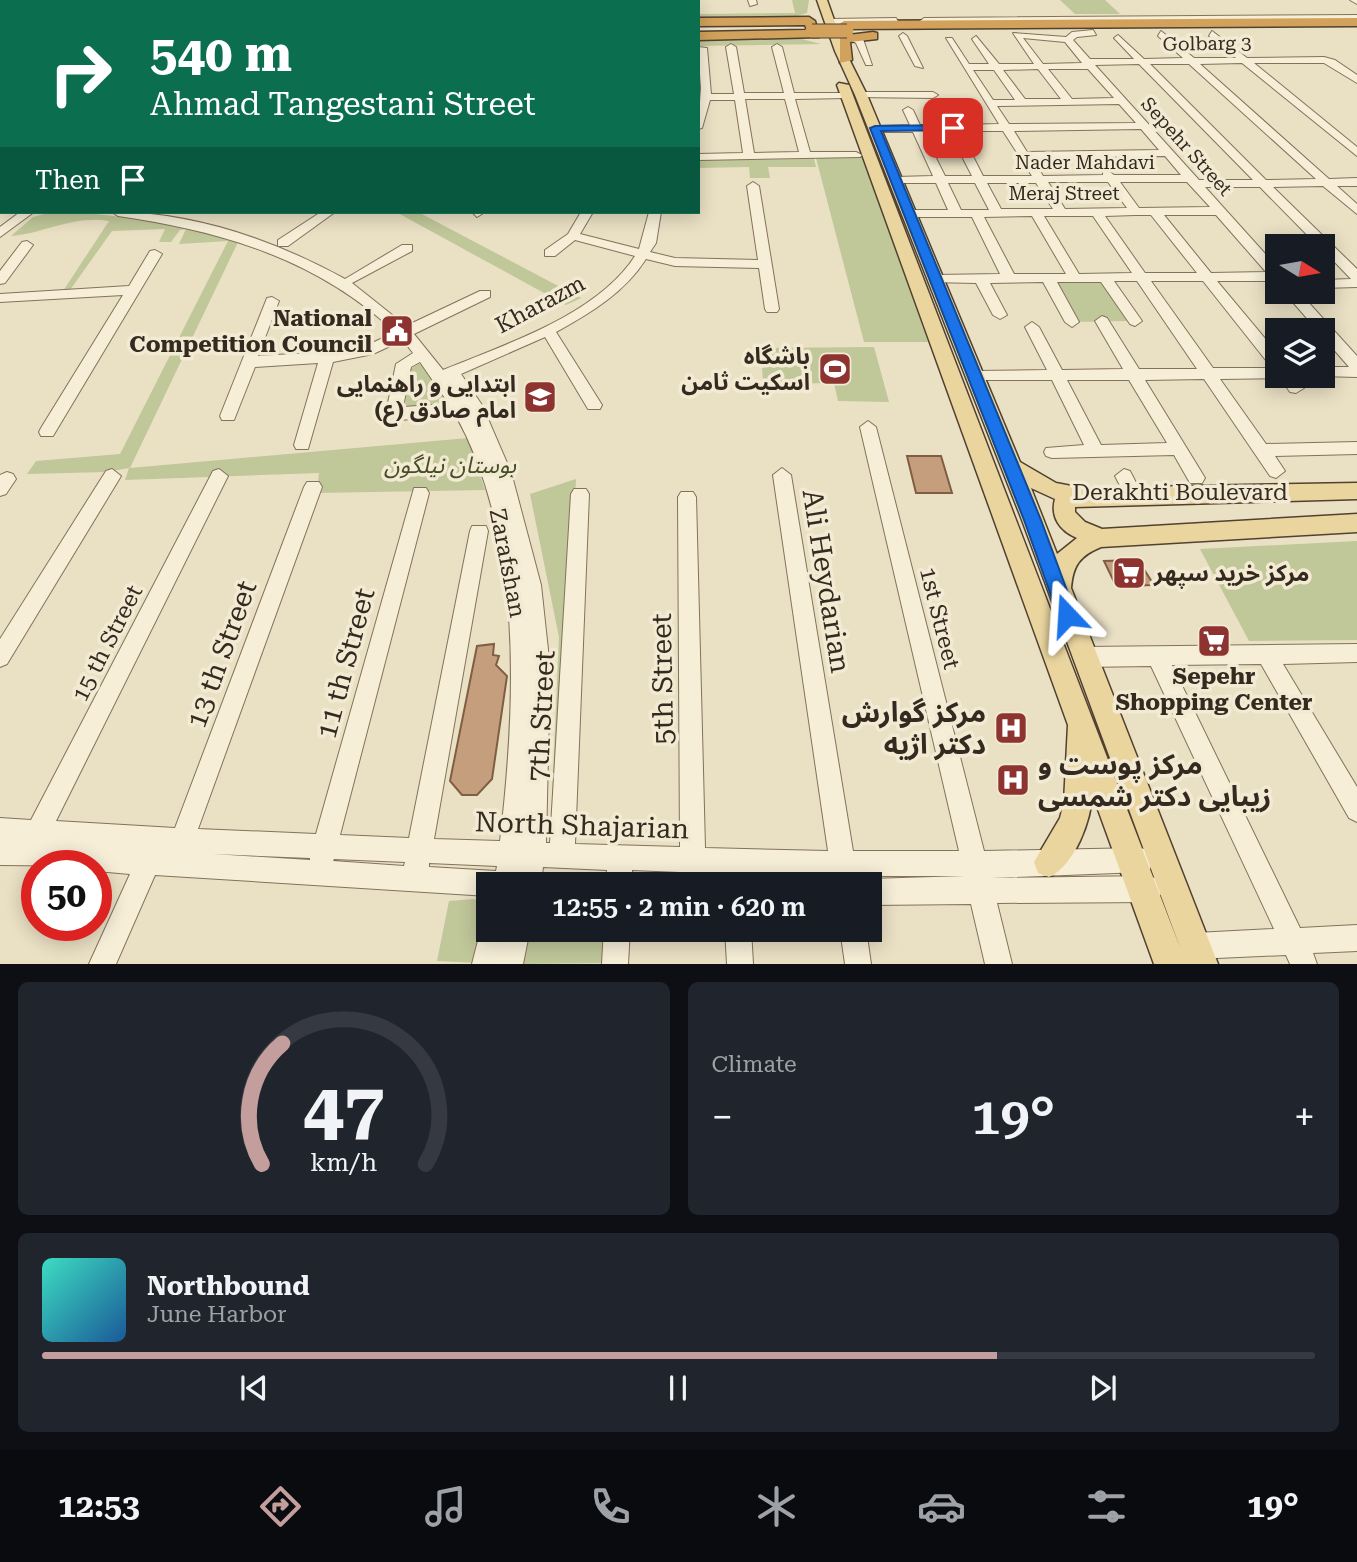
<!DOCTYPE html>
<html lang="en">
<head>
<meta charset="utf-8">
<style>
  body { margin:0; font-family:"Roboto Serif","Noto Sans Arabic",serif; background:#20242c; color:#f1f3f6; height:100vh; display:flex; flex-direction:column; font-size:26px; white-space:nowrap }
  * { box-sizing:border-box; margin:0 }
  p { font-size:23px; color:#9ea1a6 }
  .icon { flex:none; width:38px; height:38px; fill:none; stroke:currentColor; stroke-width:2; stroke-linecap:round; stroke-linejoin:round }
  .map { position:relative; height:964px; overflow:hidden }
  .drawer { display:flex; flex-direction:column; gap:18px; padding:18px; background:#0d0f14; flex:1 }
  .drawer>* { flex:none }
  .guide { position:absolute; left:0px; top:0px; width:700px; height:214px; box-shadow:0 4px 18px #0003; background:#0b6e4f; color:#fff; overflow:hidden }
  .needle { width:46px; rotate:101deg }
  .controls { position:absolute; left:1265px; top:234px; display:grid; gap:14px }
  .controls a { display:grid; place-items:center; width:70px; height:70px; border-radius:0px; background:#171b24; box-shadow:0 4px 18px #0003; font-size:35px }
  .speed { position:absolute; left:21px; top:850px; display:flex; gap:14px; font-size:35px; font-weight:700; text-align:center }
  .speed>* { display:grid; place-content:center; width:91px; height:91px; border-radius:50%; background:#171b24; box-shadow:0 4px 18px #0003; line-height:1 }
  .speed .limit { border:10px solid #d22; background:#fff; color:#111 }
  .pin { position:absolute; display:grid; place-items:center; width:60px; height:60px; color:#fff; margin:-30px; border-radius:14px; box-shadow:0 4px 10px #0006 }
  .me { position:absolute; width:77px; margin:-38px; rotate:340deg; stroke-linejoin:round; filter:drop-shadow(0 0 5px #0008) }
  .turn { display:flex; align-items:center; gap:24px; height:147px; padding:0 35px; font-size:32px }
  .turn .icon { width:91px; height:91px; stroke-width:2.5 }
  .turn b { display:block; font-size:49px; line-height:60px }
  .then { display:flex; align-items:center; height:66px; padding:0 35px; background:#0003; gap:14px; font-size:26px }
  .big { font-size:52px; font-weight:600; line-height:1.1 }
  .drawer .widget { flex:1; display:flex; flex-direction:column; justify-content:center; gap:10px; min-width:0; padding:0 24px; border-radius:10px; background:#20242c }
  .drawer .dial { align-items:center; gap:0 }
  .dial svg { height:182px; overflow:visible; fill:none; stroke:#363941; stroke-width:7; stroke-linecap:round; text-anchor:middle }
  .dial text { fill:#f1f3f6; stroke:none }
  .song { display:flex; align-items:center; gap:21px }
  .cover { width:84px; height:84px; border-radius:10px; background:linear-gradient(135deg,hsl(170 70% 55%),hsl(210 70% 35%)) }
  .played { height:7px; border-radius:4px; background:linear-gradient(90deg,#c49d9d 75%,#363941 75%) }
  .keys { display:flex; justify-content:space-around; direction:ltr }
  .heat { display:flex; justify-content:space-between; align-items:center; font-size:38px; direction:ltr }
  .drawer .tiles { flex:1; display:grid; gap:18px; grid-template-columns:1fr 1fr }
  .widget:last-child { grid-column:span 2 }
  .trip { position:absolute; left:476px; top:872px; width:406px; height:70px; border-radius:0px; background:#171b24; box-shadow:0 4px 18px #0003; font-weight:600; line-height:70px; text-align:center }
  .tabs { display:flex; height:112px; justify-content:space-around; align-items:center; background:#090b0e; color:#9ea1a6 }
  .tabs .icon { width:49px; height:49px }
  .tabs .selected { color:#c49d9d }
  .tabs b { font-size:32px; color:#f1f3f6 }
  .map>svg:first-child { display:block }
  .green { fill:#c0c799 }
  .building { fill:#c59e7d; stroke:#805e44; stroke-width:2 }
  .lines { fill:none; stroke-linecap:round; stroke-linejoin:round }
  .minor-casing { stroke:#83725c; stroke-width:2 }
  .major-casing { stroke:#514130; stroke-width:3 }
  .highway-casing { stroke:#514130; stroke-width:3 }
  .minor { fill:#f6eed7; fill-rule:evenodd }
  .major { fill:#ead59f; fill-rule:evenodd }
  .highway { fill:#d2a25c; fill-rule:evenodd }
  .highway-bridge-casing { stroke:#514130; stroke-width:15; stroke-linecap:butt }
  .highway-bridge { stroke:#d2a25c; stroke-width:13 }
  .route { fill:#1a73e8; stroke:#114b97; stroke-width:2 }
  .labels { text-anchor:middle; stroke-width:7; stroke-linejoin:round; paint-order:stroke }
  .far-street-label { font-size:19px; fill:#352a1f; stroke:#f2ead3 }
  .street-label { font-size:23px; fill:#352a1f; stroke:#f2ead3 }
  .poi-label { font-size:23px; font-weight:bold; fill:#352a1f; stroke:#f2ead3; text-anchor:end }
  .park-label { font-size:23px; font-style:italic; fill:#444f27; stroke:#f2ead3 }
  .near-street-label { font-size:28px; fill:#352a1f; stroke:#f2ead3 }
  .near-poi-label { font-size:28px; font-weight:bold; fill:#352a1f; stroke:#f2ead3; text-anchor:end }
</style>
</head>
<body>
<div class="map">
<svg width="1357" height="964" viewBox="0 0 1357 964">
  <rect width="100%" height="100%" fill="#eae0c4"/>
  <g class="green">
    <polygon points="792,0 809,0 807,13 788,19 698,21 698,14 795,13"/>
    <polygon points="1060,0 1105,0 1120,14 1075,14"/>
    <polygon points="698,38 798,38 821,44 698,46"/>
    <polygon points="862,157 928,342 864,342 816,158"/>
    <polygon points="814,159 816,167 768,167 770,178 750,178 749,167 698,168 698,160"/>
    <path d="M52 212C116 212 177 226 239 240L130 468 468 438 485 490 317 493 319 473 125 480 129 468 107 472 27 474 36 461 120 454 228 241 179 244 186 229 180 230 171 242H159L165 229 112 231 70 290 63 291 109 221C73 215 43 234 11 236L33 217Z"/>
    <polygon points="396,212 418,212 581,298 566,305"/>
    <polygon points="1101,280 1129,321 1076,322 1053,281"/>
    <polygon points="874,347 889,402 838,401 834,383 763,384 761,348"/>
    <polygon points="418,364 424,364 455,405 413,410 405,404 411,369"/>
    <polygon points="576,479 559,822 551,824 559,637 530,494"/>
    <polygon points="1357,541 1357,640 1249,641 1200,549"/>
    <polygon points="474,899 488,903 488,927 479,963 437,961 449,901"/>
    <polygon points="528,929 617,929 615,963 521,964"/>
  </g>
  <g class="building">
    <polygon points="907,456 941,456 952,493 916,493"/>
    <polygon points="1138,560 1154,585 1116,586 1104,561"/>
    <polygon points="494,644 493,655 499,656 496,665 507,676 492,779 477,795 462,795 450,781 477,646"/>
  </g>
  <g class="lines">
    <defs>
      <g id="minor">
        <polygon points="230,0 239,0 229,2"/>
        <polygon points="301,0 310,0 300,2"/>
        <polygon points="373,0 382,0 372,2"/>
        <polygon points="443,0 452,0 442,2"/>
        <polygon points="536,0 544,0 535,2"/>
        <rect x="605" y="0" width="8" height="2"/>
        <rect x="677" y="0" width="8" height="2"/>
        <polygon points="748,0 756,0 757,4 750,6"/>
        <polygon points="1350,0 1357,0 1357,4"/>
        <polygon points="1357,15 1357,21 924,24 920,21 924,18"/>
        <polygon points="896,18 899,23 829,25 825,22 829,19"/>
        <polygon points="841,27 847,27 849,33 863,39 872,65 866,65 856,43 842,36"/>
        <path d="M1093 30 1096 35 1077 37 1073 40 1090 59H1134L1114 38 1118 35 1144 59 1183 58 1158 36 1161 31 1194 58H1236L1209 36 1212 31 1247 58 1324 57 1335 60 1357 75V83L1324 63H1254L1357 147V156L1242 63 1200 64 1329 179 1357 178V186H1337L1357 204V214L1323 186 1273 187 1357 269V287L1323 288V280L1351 279 1323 250V247H1319L1260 187H1205L1278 268V281H1217L1278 354V376H1295L1304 388 1296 393 1290 392 1280 378 1220 379 1266 444 1357 442V454L1275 456 1285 471 1276 478 1270 476 1204 379 1145 380 1202 473 1205 478 1202 483H1190L1174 455 1052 458 1046 456 1044 452 1046 448 1084 445 1052 380H969L966 376 974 371 1047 370 1025 327 1032 322 1039 327 1062 370 1123 369 1095 321 1102 316 1107 318 1139 369H1197L1137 281H1114L1142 321 1135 326 1130 324 1101 282H1057L1079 322 1072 327 1065 322 1043 282 990 283 1007 315 1000 319 993 315 976 283 930 282 928 279 935 275 1000 274 972 217H905L903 214 909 210H948L936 183H896L890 180 896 177 933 176 913 132H875L870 129 875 126 910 125 903 110 908 107 913 110 920 125H946L936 106 941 103 945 104 956 125 999 124 946 38H952L969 64H989L972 39 976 36 999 64H1034L1013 33 1066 37 1072 32ZM1023 38 1065 42 1082 63 1043 64ZM1139 64 1253 180H1199L1095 65ZM1150 64H1189L1316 179 1266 180ZM1038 69 1061 99H1025L1003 70ZM1048 69H1088L1114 98 1072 99ZM973 70H994L1015 100H993ZM1119 104 1136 123 1009 124 997 106ZM1141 129 1159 150 1027 152 1014 131ZM949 131 972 176H945L923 132ZM960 131H1003L1032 176H983ZM1165 156 1181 175H1114L1107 170 1103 171V175L1043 176 1032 158ZM1048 182H1108L1127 208 1065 209ZM1120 182H1187L1210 207 1139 208ZM948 183H975L989 210H961ZM987 183H1036L1053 209H1001ZM1135 215H1151L1197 273H1145L1105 216ZM1164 215H1216L1266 272 1211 273ZM1032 216 1066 274H1014L984 217ZM1044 216H1093L1132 273 1079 274ZM1151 281H1203L1272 368H1213ZM1067 380H1129L1167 443 1101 445Z"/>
        <polygon points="903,33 907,36 923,68 915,66 899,36"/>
        <path d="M731 44 736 47 744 93H784L772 47 777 44 782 47 794 93H850V97L846 98 795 99 810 152H856L862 155 860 157 698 160V154L743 153 735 100H710L702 128 698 129 701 88 698 47 707 48 711 94H734L726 47ZM745 99H785L799 152 754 153Z"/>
        <polygon points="2,71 2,77 0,78 0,72"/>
        <polygon points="861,92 933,92 938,95 933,98 857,97 857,93"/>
        <polygon points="0,135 2,135 0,142"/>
        <path d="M753 182 759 186 779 309 777 312H767L765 309 759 268 675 266 646 259C625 292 591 313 556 332L602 405 600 409H588L545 337 461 374 482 405 511 472 541 585 550 668 546 843H550L571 494 574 489H586L589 494 575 844 680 847 678 497 681 492H693L696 497 705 848 828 851 773 475 782 468 791 475 853 851H959L860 427 868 421 876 427 984 851 1141 848 1150 851 1153 860 1150 869 1141 872 991 878 1150 876 1159 880 1163 889 1159 898 1150 902 997 903 1012 964H985L971 904 870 905V884H861L870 879 965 876H857L859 884H833L832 876 748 874V884H722V873H705L706 884H680V872L632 870V884H606L607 870 543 867 541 884H488V896L155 875 116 964H89L130 874 96 871V866L0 865V818L31 820 213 471 219 469 228 476 56 821 175 828 304 487 307 482H319L322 487 198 829 316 834 414 488H426L429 493 340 835 409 838 470 531 472 526H486L488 531 434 839 500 841C516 705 524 538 455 414L401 420 395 418 387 408 396 364 413 353 403 340 373 354 333 362 308 449H296L294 445 318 363 255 367 234 420H222L220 416 267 298 272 297 279 301 258 356 346 351 364 347 395 332C317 259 222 231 118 216L112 212C193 212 274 240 345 279L402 245H412V251L352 283 406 326 480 291H490V297L414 334 443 370C506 344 597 315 635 256L575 240 555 256H545V250L568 234 581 212H593L580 234 639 249 649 212H661L656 243 650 252 675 258 758 260 747 186ZM420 362 449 404 403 407 411 367ZM213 854 310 858V860ZM334 859 405 862 404 866 333 861ZM429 863 497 866 496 871 429 867Z"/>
        <rect x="0" y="192" width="2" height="8"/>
        <polygon points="20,212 34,212 0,237 0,227"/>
        <polygon points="321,212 335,212 288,246 278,246 278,240"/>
        <polygon points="472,212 485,212 477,217"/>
        <polygon points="27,241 33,245 5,283 0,284 0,271 22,242"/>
        <polygon points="155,250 162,254 53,436 41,436 39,432 41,428 123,295 0,302 0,294 129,286 150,251"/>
        <polygon points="1284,292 1299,292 1357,356 1357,377 1320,376 1323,376 1323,367 1349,367 1323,337 1323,331 1318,331"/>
        <polygon points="112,469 121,476 118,481 7,664 0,667 0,639 106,471"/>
        <polygon points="1124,469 1130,471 1142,494 1139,499 1127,499 1115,476"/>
        <polygon points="7,472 13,474 16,479 6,494 0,496 0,475"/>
        <polygon points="1357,644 1357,662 1283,664 1357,787 1357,822 1349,818 1261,664 1172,665 1300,928 1357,925 1357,951 1313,953 1317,964 1290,964 1286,955 1195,959 1186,955 1182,946 1186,937 1195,933 1274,929 1151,666 1083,667 1076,664 1073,657 1076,650 1083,647"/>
        <polygon points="488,918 488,929 530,929 523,964 472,964 481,929"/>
        <polygon points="604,929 630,929 628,964 602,964"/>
        <polygon points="725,929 751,929 753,964 727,964"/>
        <polygon points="840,929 866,929 871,964 845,964"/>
      </g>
      <g id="major">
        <polygon points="90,0 106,0 89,2"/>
        <path d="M817 0H827L845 51 867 95 1020 462 1056 483 1082 488 1357 483V499L1075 507V512L1085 522 1102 529 1357 514V532L1101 547C1079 556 1073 566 1071 588L1218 964H1154L1092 793C1092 819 1074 867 1049 877L1038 873 1034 862 1060 818 1064 802 1068 725 837 85 839 83 849 85 1181 950 1022 520 855 95 835 51ZM1031 488 1055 499C1050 517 1060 531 1077 538L1057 554Z"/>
        <rect x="0" y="6" width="2" height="6"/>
        <polygon points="0,30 2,30 0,37"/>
      </g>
      <g id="highway">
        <polygon points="2,0 23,0 25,2 3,2"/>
        <polygon points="809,17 815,21 819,37 698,40 698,32 807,30 805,25 698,26 698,18"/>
        <polygon points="1357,18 1357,26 844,29 838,25 844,21"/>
        <polygon points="873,32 877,33 877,39 850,42 852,60 840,63 840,36"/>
      </g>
    </defs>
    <use href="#minor" class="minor-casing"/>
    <use href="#major" class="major-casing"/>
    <use href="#highway" class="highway-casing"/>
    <use href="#minor" class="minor"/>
    <use href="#major" class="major"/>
    <use href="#highway" class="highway"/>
    <defs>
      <polyline id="highway-bridge" points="812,31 847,31"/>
    </defs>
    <use href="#highway-bridge" class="highway-bridge-casing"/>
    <use href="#highway-bridge" class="highway-bridge"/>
  </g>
  <polygon class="route" points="953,125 956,130 881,131 1041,520 1076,615 1073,621 1067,624 1060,621 1058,615 1024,520 870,128 875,126"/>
  <defs>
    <symbol id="civic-square" viewBox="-11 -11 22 22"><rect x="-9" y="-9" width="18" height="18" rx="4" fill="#8d3431" stroke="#f2ead3"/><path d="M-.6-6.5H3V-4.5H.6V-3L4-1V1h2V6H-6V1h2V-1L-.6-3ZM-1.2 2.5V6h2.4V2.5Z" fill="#fff"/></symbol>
    <symbol id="stadium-square" viewBox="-11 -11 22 22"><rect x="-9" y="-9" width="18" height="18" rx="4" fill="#8d3431" stroke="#f2ead3"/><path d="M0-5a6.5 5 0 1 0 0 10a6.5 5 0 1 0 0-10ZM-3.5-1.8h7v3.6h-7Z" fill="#fff"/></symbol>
    <symbol id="school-square" viewBox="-11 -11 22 22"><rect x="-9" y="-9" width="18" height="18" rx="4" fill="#8d3431" stroke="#f2ead3"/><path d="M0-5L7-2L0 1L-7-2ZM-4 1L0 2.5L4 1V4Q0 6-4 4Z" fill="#fff"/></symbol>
    <symbol id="supermarket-square" viewBox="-11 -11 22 22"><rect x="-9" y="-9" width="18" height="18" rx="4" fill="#8d3431" stroke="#f2ead3"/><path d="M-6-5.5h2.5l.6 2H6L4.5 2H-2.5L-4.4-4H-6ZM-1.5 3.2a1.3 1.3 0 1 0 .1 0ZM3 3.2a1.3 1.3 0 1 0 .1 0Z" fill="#fff"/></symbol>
    <symbol id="hospital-square" viewBox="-11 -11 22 22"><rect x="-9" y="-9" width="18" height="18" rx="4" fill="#8d3431" stroke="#f2ead3"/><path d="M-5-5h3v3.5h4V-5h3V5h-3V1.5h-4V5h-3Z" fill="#fff"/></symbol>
  </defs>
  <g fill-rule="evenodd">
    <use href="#civic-square" x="378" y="312" width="38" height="38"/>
    <use href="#stadium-square" x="816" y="350" width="38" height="38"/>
    <use href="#school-square" x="521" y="378" width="38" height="38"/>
    <use href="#supermarket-square" x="1110" y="554" width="38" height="38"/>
    <use href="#supermarket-square" x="1195" y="622" width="38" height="38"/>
    <use href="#hospital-square" x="992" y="709" width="38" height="38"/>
    <use href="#hospital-square" x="994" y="761" width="38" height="38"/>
  </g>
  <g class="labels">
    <g class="far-street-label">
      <text transform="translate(1207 43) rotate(-1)" y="7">Golbarg 3</text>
      <text transform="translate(1187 146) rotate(48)" y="7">Sepehr Street</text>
      <text x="1085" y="169">Nader Mahdavi</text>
      <text x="1064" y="200">Meraj Street</text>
    </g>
    <g class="street-label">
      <text transform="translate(540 304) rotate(-28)" y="8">Kharazm</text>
      <text x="1180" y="500">Derakhti Boulevard</text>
      <text transform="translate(508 563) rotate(79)" y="8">Zarafshan</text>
      <text transform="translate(940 618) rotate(76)" y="8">1st Street</text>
      <text transform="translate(107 643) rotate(-63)" y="8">15 th Street</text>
    </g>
    <g class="poi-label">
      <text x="372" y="326">National<tspan x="372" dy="26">Competition Council</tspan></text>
      <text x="810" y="364">باشگاه<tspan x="810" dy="26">اسکیت ثامن</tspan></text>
      <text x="516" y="392">ابتدایی و راهنمایی<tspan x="516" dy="26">امام صادق (ع)</tspan></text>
      <text x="1154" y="581" text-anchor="start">مرکز خرید سپهر</text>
      <text x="1214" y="684" text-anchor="middle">Sepehr<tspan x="1214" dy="26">Shopping Center</tspan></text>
    </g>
    <g class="park-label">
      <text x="450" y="473">بوستان نیلگون</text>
    </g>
    <g class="near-street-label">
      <text transform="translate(827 581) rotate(81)" y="10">Ali Heydarian</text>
      <text transform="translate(221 654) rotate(-70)" y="10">13 th Street</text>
      <text transform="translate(345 663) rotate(-75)" y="10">11 th Street</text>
      <text transform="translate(662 679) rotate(-91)" y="10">5th Street</text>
      <text transform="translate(541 716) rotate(-87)" y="10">7th Street</text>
      <text transform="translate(582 825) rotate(2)" y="10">North Shajarian</text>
    </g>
    <g class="near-poi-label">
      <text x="986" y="722">مرکز گوارش<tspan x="986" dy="32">دکتر اژیه</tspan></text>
      <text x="1038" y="774" text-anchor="start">مرکز پوست و<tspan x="1038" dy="32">زیبایی دکتر شمسی</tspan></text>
    </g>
  </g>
</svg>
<div class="controls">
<a><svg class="needle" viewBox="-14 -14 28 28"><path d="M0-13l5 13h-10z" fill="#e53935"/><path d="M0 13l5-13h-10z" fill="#9ea1a6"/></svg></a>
<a><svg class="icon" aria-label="layers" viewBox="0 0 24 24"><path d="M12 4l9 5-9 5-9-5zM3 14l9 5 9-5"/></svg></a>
</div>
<div class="speed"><div class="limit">50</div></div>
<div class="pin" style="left:953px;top:128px;background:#d93025"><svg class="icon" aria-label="arrive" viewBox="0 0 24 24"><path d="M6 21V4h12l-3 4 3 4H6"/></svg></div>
<svg class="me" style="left:1067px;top:615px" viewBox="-20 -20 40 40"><path d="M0-17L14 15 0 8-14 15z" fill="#1a73e8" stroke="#fff" stroke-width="4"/></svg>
<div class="trip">12:55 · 2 min · 620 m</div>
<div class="guide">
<div class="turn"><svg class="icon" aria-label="right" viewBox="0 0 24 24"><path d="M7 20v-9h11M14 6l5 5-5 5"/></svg><div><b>540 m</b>Ahmad Tangestani Street</div></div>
<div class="then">Then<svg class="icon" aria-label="arrive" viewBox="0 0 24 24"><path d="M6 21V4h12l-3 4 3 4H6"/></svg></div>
</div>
</div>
<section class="drawer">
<div class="tiles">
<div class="widget dial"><svg viewBox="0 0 100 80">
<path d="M14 69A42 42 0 1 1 86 69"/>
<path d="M14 69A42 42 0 0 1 23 16" stroke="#c49d9d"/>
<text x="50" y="56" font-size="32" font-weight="700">47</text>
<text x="50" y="72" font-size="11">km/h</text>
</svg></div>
<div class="widget"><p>Climate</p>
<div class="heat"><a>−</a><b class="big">19°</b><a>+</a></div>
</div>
<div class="widget">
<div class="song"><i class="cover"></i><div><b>Northbound</b><p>June Harbor</p></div></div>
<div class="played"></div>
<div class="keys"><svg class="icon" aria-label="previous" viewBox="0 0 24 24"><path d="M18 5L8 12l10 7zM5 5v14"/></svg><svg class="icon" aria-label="pause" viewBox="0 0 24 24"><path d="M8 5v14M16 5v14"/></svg><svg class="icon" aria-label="next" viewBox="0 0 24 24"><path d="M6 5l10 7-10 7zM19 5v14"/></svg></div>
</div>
</div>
</section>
<nav class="tabs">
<b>12:53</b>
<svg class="icon selected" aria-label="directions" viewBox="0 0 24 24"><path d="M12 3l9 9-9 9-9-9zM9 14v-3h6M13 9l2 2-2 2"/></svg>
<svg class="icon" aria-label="music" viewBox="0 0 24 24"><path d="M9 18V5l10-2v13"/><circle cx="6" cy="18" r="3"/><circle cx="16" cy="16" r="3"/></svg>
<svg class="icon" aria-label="phone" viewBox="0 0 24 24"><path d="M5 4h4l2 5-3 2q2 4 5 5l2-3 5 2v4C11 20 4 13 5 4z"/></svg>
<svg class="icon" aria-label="climate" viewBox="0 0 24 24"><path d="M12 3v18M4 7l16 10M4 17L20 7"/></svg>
<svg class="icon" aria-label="car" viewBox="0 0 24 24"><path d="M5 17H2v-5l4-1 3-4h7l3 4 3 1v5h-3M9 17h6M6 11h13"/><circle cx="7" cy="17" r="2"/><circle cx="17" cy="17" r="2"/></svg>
<svg class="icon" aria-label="filters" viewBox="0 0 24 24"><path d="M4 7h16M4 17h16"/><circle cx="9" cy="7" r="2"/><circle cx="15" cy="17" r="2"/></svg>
<b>19°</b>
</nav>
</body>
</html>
